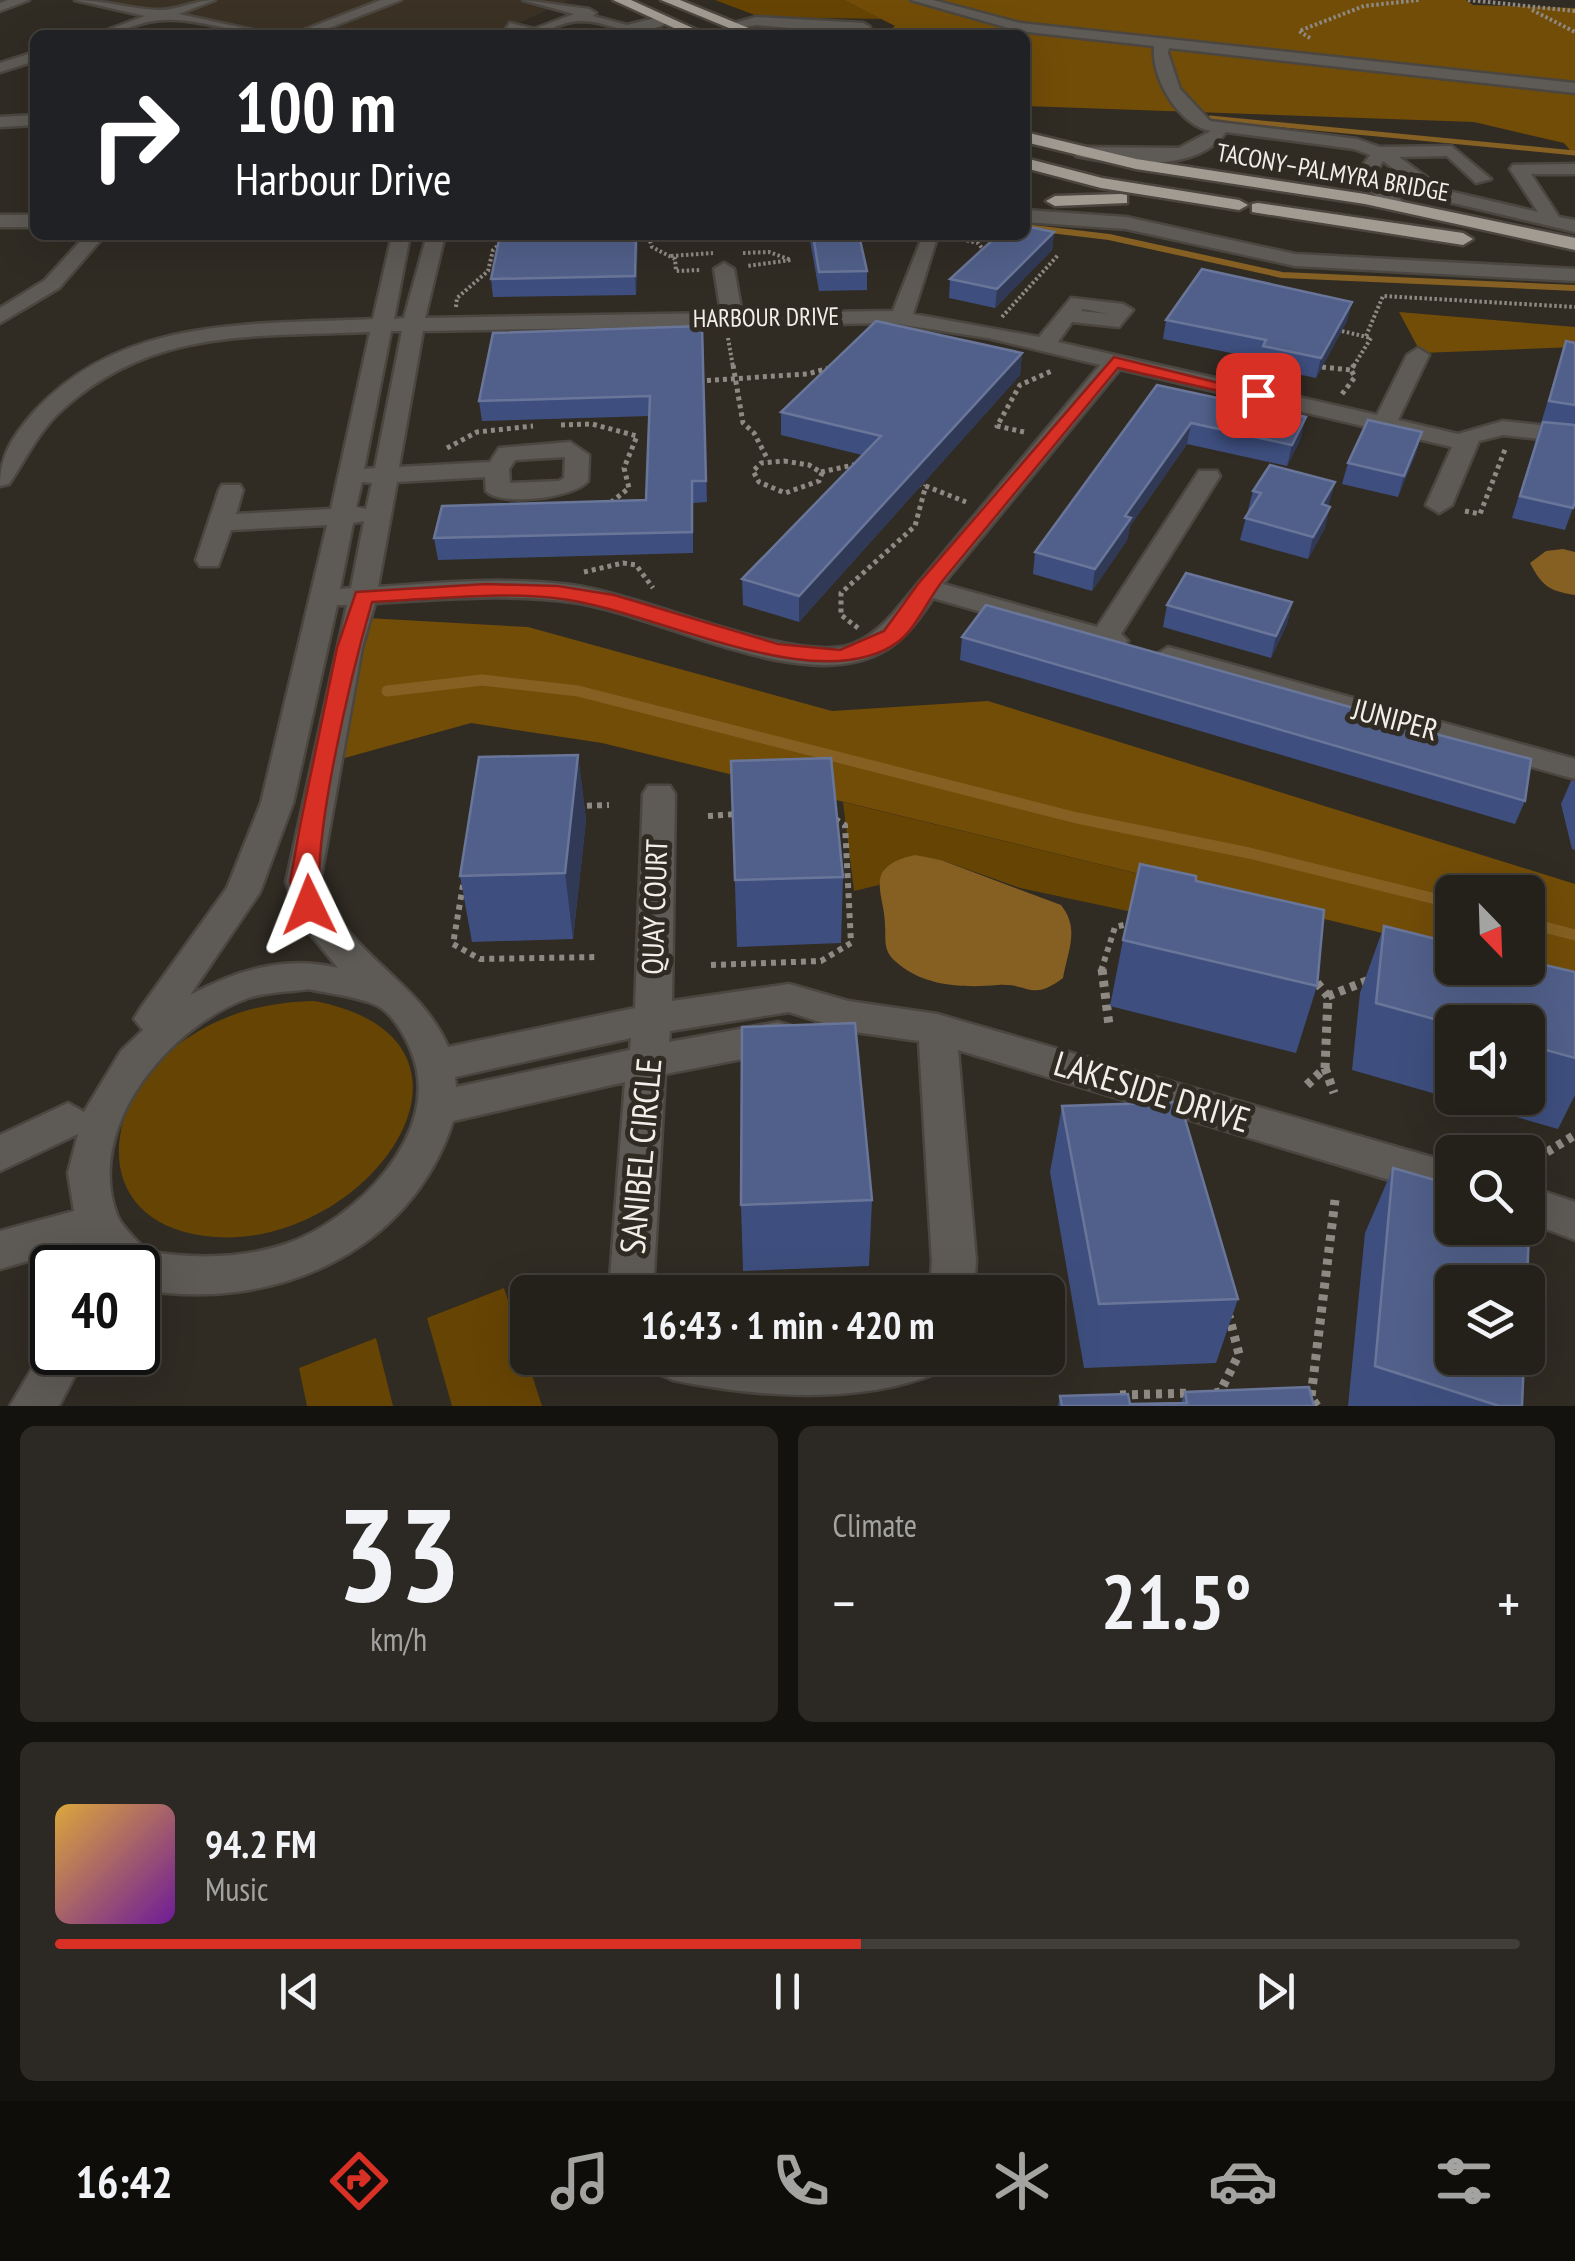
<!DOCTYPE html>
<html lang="en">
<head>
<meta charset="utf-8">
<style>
  body { margin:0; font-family:"PT Sans Narrow",sans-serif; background:#2c2823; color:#f1f3f6; height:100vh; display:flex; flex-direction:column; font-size:38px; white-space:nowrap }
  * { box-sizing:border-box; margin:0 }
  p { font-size:32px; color:#a3a3a2 }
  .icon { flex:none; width:55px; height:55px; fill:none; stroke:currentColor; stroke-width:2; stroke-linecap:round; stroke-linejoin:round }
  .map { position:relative; height:1406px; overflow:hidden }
  .sheet { display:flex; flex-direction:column; gap:20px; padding:20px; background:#14120e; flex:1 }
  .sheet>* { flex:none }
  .top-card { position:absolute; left:30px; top:30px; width:1000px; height:210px; border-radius:15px; box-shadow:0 10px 40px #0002,0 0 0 2px #413e39; background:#202124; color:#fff; overflow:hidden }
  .needle { width:65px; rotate:157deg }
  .tools { position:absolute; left:1435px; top:875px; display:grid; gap:20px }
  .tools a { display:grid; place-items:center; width:110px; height:110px; border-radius:15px; background:#24201a; box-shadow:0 10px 40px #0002,0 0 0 2px #413e39; font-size:50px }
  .speed { position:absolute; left:30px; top:1245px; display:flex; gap:20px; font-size:50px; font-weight:700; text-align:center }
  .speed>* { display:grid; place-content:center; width:130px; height:130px; border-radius:50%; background:#24201a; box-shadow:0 10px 40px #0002,0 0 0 2px #413e39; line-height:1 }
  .speed .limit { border:5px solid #111; border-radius:15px; background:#fff; color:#111 }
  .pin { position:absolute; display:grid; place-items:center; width:85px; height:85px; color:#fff; margin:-42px; border-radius:20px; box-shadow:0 5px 15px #0006 }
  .me { position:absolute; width:110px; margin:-55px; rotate:358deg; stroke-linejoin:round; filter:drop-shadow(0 0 8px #0008) }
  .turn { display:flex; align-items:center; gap:35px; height:210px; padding:0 40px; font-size:45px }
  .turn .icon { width:130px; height:130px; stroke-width:2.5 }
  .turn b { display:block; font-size:70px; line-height:85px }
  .big { font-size:75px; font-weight:800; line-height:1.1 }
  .sheet .widget { flex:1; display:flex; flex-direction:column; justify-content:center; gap:15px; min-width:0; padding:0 35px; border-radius:15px; background:#2c2823 }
  .sheet .dial { align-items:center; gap:0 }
  .dial b { font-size:130px; line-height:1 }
  .song { display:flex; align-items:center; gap:30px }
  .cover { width:120px; height:120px; border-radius:15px; background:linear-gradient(135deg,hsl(40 70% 55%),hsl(280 70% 35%)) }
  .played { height:10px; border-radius:5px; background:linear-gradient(90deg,#d93025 55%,#413e39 55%) }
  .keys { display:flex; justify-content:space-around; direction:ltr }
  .heat { display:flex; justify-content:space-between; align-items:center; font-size:55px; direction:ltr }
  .sheet .tiles { flex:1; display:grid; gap:20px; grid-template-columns:1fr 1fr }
  .widget:last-child { grid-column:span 2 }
  .trip { position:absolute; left:510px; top:1275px; width:555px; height:100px; border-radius:15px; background:#24201a; box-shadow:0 10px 40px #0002,0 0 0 2px #413e39; font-weight:800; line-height:100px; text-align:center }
  .dock { display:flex; height:160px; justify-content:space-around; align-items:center; background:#0e0d0a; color:#a3a3a2 }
  .dock .icon { width:70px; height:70px }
  .dock .on { color:#d93025 }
  .dock b { font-size:45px; color:#f1f3f6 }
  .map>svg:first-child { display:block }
  .built { fill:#3b3225 }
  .green { fill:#664404 }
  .forest { fill:#724d08 }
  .water { fill:#856022 }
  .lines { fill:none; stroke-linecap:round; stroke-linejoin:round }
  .stream-far2 { stroke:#856022; stroke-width:5 }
  .stream-far1 { stroke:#856022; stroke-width:6 }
  .stream { stroke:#856022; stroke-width:11 }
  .minor-casing { stroke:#4b463f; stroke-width:5 }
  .highway-casing { stroke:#4b463f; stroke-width:5 }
  .path-far3 { stroke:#8e8a83; stroke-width:4; stroke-dasharray:2.5 2.5; stroke-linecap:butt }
  .path-far2 { stroke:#8e8a83; stroke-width:5; stroke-dasharray:4 4; stroke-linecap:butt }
  .path-far1 { stroke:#8e8a83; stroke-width:6; stroke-dasharray:5 5; stroke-linecap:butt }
  .path { stroke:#8e8a83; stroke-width:9; stroke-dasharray:6 6; stroke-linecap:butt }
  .minor { fill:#5e5b57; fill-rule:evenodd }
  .highway { fill:#a29b92; fill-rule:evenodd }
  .wall { fill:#3e4f7f; fill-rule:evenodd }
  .shaded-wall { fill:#303955 }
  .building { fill:#51608a; stroke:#6a7699; stroke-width:2.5 }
  .route { fill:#d93025; stroke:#8d1f18; stroke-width:2.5 }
  .labels { text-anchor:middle; stroke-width:10; stroke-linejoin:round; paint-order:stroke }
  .far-street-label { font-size:25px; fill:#f2eee9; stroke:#302b23 }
  .street-label { font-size:30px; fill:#f2eee9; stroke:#302b23 }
  .near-street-label { font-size:35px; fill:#f2eee9; stroke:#302b23 }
</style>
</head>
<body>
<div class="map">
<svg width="1575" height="1406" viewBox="0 0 1575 1406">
  <rect width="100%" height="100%" fill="#302b23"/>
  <polygon class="built" points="82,0 570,0 491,35 200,35 222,27"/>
  <g class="green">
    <polygon points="715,0 844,0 882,19 760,17"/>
    <polygon points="843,802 1172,882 1151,916 1020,888 941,860 911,856 885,868 879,885 854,891"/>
    <path d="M314 1001C525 1041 357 1268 193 1234 86 1211 107 1095 179 1044 220 1014 264 1002 314 1001Z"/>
    <polygon points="504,1288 542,1406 452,1406 427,1318"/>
    <polygon points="376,1338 393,1406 307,1406 299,1368"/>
  </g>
  <g class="forest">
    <polygon points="844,0 1466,0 1473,5 1575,8 1575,156 1564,143 1474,122 1025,106 1025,35 884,35 895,26"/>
    <polygon points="1399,312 1575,327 1575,347 1421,353"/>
    <polygon points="367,618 528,627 832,711 988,701 1575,884 1575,980 1528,968 1528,892 1452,892 1452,950 602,743 471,723 341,759"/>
  </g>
  <g class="water">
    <path d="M1563 549 1575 552V595C1549 591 1542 586 1530 563L1546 551Z"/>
    <path d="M915 855 941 860 1061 905C1080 929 1068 950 1063 978 1031 1002 1030 983 998 985 964 988 923 987 895 961 883 950 886 941 885 926 885 892 861 867 915 855Z"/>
  </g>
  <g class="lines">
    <polyline class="stream-far2" points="1210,118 1575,153"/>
    <polyline class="stream-far1" points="1025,227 1109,237 1282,275 1575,288"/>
    <g class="stream">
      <polyline points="387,691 482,680 578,691 1077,818 1249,853 1452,903"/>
      <polyline points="1528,923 1575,935"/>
    </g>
    <defs>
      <g id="minor">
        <polygon points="8,0 29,0 0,11 0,3"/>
        <path d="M75 0C104 0 130 9 158 10 176 11 195 0 215 0L179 14 275 35C238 35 200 18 164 20 140 20 119 35 94 35L145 16Z"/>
        <polygon points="381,0 401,0 311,35 291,35"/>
        <path d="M523 0 589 9 596 13 593 16 627 25 664 16 671 20C632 45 615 21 581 21 549 22 550 41 505 30L510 23 534 29 574 14Z"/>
        <path d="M911 0H933L1020 23 1575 83V93L1169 48 1168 53 1180 89 1210 121 1357 139 1380 147 1451 146 1491 179 1476 183 1447 156 1399 157 1444 190 1538 212 1510 169 1513 165 1575 164V174H1531L1559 217 1575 220V232L1432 198 1383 161 1373 177 1408 206 1393 210 1354 178 1370 155 1354 149 1226 132C1198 173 1119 165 1076 156L1074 152 1082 147 1179 148 1211 131C1178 125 1151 78 1154 46L1019 31Z"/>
        <polygon points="756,17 863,23 870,27 869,35 756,25 734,29 727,25"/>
        <polygon points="35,52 35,61 0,72 0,63"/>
        <polygon points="35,115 35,125 0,127 0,117"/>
        <polygon points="1025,210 1126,217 1295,254 1575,269 1575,281 1295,266 1126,229 1025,222"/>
        <rect x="0" y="215" width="35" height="12"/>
        <polygon points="86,235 105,235 59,288 0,323 0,308 45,280"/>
        <path d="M392 235H410L394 319 404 318 427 235H445L425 318 721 313 714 269 724 263 734 269 742 313 893 311 922 238 938 235 913 314 1039 337 1071 298 1123 304 1133 310 1119 327 1072 322 1058 342 1377 415 1407 355 1418 348 1429 355 1398 420 1458 434 1503 421 1575 429V443L1503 435 1479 441 1452 505 1439 513 1426 505 1452 447 1120 369 943 584 1097 627 1199 471H1217L1220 476 1121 634 1128 641 1114 650 933 598C920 617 907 637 887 649 807 700 660 614 572 602 507 593 440 599 375 603L362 648 320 882C342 952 420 980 448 1047L635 1008 643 794 648 786H670L675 794 672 1001 789 984 848 1001 937 1014 1452 1163V1199L958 1050 976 1261 974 1292H930L932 1261 919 1041 848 1031 789 1012 670 1031 669 1042 778 1022 791 1026 797 1037 791 1048 778 1052 665 1074 653 1292H609L625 1082 453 1121C410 1255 270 1313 138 1289V1268H107L87 1244 0 1269V1231L74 1211 68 1173 78 1134 0 1171V1135L68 1103 84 1112 121 1051 143 1030 134 1019 140 1009 227 888 261 803 327 525 231 530 218 566H200L196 560 219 490 222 485H240L243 490 236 514 331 509 370 332C256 337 153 327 63 409 39 430 26 459 9 484L0 486C0 455 13 436 34 412 122 315 253 325 373 319ZM1083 309 1109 314 1081 311ZM891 323 988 338 1100 365 891 616C879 629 865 641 847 646 785 661 645 595 571 585 507 577 442 582 378 587L397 482 485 477 486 491C501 507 574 498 588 481L589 455 570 442 499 448 490 462 399 467 423 331ZM391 331H402L375 468 364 469ZM565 457 564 478 559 481 510 483 509 469 515 460ZM362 482 372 483 366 509 356 507ZM364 521 351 588 340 589 353 523ZM337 605H347L286 882 299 920 338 968C286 955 237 970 190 995L260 892 293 803ZM309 989C330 994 356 996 376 1005 392 1012 406 1037 412 1053 444 1134 354 1222 283 1245 239 1259 192 1259 146 1251 137 1240 122 1228 117 1215 84 1127 169 1027 248 998 266 992 289 992 309 989ZM631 1038 630 1050 456 1087 455 1077Z"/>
        <polygon points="1168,647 1575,759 1575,779 1158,662 1154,656"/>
        <polygon points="1528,1186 1575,1202 1575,1240 1528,1222"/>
        <polygon points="52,1335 52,1352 87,1352 59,1406 10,1406"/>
        <path d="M650 1358H944L937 1373C858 1405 755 1397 673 1380L657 1373Z"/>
      </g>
      <g id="highway">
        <polygon points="613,0 631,0 697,30 685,33"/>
        <polygon points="661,0 680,0 766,35 746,35"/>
        <polygon points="1025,132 1136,159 1365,194 1575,238 1575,250 1365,204 1136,169 1025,142"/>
        <polygon points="1025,158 1102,178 1239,200 1248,205 1239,210 1101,188 1025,168"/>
        <polygon points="1121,194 1127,195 1127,203 1055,206 1046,201 1055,196"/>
        <polygon points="1258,203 1463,233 1473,239 1463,245 1252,212 1252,204"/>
      </g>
    </defs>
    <use href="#minor" class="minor-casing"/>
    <use href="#highway" class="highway-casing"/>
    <g class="path-far3">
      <polyline points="1468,0 1575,11"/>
      <polyline points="1532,10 1575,32"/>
      <polyline points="1310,38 1299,31 1364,6 1419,0"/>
      <polyline points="1308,166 1345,171"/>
      <polyline points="865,236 910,238"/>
      <polyline points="952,237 978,243 985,252 982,255"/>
      <polyline points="650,241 652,247 675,259 676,271 700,270"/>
      <polyline points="743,253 769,252 791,260 747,266"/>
      <polyline points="671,256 713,253"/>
      <polyline points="456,307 457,298 488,271 493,250 501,243"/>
      <polyline points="1002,317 1059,254"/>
      <polyline points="1342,331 1371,338 1353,367"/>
      <polyline points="1366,336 1383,296 1575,307"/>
      <polyline points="728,338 733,367"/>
    </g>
    <g class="path-far2">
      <polyline points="733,365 743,423 754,433 768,460"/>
      <polyline points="1322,367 1351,370"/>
      <polyline points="699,381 807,374 830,368"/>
      <polyline points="1342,394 1355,377 1351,370 1354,365"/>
      <polyline points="561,425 592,424 637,436 624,468 629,488 609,504"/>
      <polyline points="1024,432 997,426 1020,385 1054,370"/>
      <polyline points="447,448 477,432 533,426"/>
      <polygon points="784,461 809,465 822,473 819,481 785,493 759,482 753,471 761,463"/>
      <polyline points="821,472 858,464"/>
      <polyline points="918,483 966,502"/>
      <polyline points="1465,511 1480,514 1506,447"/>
      <polyline points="584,572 623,563 636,565 653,588"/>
      <polyline points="858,628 841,615 841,593 915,526 926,485"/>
    </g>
    <g class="path-far1">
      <polyline points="577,806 609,805"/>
      <polyline points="708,816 737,814"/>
      <polyline points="463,885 453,944 480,959 597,957"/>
      <polyline points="711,965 821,961 851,943 845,825 832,817"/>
      <polyline points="1101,971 1115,927 1132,923"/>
    </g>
    <g class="path">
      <polyline points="1102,969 1109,1025"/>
      <polyline points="1328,996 1369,980"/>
      <polyline points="1325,1068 1334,1093"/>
      <polyline points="1307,1085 1325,1068 1328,996 1312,977"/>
      <polyline points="1547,1152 1575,1135"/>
      <polyline points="1215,1393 1220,1392 1239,1354 1229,1316"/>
      <polyline points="1120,1395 1192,1393"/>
      <polyline points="1317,1406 1311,1397 1335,1200"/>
    </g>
    <use href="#minor" class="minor"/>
    <use href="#highway" class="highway"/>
  </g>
  <g class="wall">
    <polygon points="1054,232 1052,250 995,308 949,298 950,279"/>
    <polygon points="638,235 636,295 493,297 491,279"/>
    <polygon points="809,235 859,235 867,271 867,290 819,291"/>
    <polygon points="1166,320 1347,321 1316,378 1259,366 1260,359 1163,339"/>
    <polygon points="702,326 707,502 693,503 693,553 438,560 434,538 646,500 650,416 482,421 479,401"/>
    <polygon points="1566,341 1575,343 1575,502 1565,530 1512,518"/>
    <polygon points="1022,353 1020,375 799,622 743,605 742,579 862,455 781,435 781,412"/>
    <polygon points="1157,385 1301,438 1287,466 1187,444 1130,526 1127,540 1092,591 1033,574 1035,552"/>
    <polygon points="1422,432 1416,453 1398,497 1342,484 1348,463"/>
    <polygon points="1335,482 1328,506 1325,528 1308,559 1240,540 1253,491"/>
    <polygon points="1292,602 1287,624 1271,658 1163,627 1167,605"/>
    <polygon points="962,637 1363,715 1525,801 1515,824 960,660"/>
    <polygon points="578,755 586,820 573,939 472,942 460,876"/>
    <polygon points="731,761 843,877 841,943 737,947"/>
    <polygon points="1571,781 1575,781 1575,850 1572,849 1561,804"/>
    <polygon points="1196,881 1317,986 1296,1053 1110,1006 1123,940"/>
    <path d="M1384 926 1575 972V1095L1558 1129 1352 1070 1360 993ZM1452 1022H1528V1098H1452Z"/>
    <polygon points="1062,1106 1238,1299 1216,1363 1084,1368 1050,1172"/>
    <polygon points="1393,1168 1522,1406 1348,1406 1365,1233"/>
    <polygon points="872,1200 869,1266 743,1271 741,1205"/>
    <polygon points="1185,1392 1314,1406 1058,1406 1060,1396 1130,1404 1181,1403"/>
  </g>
  <g class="shaded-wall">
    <polygon points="1054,232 1052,250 995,308 997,289"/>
    <polygon points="636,235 638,235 636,295 635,276"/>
    <polygon points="1352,302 1347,321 1316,378 1321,358"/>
    <polygon points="1022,353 1020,375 799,622 799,596"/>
    <polygon points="1306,417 1301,438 1287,466 1292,445"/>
    <polygon points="1191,423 1187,444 1130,526 1127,540 1092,591 1095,569 1125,516"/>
    <polygon points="1422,432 1416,453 1398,497 1404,476"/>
    <polygon points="1335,482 1329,503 1316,526 1322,504"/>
    <polygon points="1330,507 1325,528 1308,559 1313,537"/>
    <polygon points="1292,602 1287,624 1271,658 1276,636"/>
    <polygon points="578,755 586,820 573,939 565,873"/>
  </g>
  <g class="building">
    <polygon points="1025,226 1054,232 997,289 950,279 998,235 1025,235"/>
    <polygon points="500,235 636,235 635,276 491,279"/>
    <polygon points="813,235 859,235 867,271 819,272"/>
    <polygon points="1202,269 1352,302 1321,358 1263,346 1266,340 1166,320"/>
    <polygon points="876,321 1022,353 799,596 742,579 881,436 781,412"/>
    <polygon points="702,326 706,481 692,481 692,532 434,538 442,506 646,500 650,396 479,401 493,333"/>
    <polygon points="1566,341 1575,343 1575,405 1549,401"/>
    <polygon points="1157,385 1306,417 1292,445 1191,423 1125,516 1131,518 1095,569 1035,552"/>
    <polygon points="1368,420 1422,432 1404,476 1348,463"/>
    <polygon points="1543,422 1575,425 1575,502 1573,508 1520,496"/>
    <polygon points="1270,465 1335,482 1322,504 1330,507 1313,537 1245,518 1261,493 1253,491"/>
    <polygon points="1186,573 1292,602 1276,636 1167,605"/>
    <polygon points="986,605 1364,711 1363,715 1531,759 1525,801 962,637"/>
    <polygon points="578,755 565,873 460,876 479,757"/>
    <polygon points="831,758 843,877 735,880 731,761"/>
    <polygon points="1140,864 1196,876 1196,881 1324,910 1317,986 1123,940"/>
    <polygon points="1384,926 1452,943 1452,968 1528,968 1528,961 1575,972 1575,1058 1528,1045 1528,1022 1452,1022 1452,1024 1376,1003"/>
    <polygon points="855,1023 872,1200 741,1205 742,1027"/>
    <polygon points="1180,1102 1238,1299 1099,1304 1062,1106"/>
    <polygon points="1393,1168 1452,1185 1452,1228 1528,1228 1528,1206 1530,1207 1527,1282 1452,1282 1452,1358 1524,1358 1522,1406 1499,1406 1375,1366"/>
    <polygon points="1309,1387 1314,1406 1062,1406 1060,1396 1128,1394 1130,1404 1187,1403 1185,1392"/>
  </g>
  <path class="route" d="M1114 357 1267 395 1258 400 1118 368C1060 438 1002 509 944 579 929 597 917 627 899 641 821 701 652 610 562 599 499 591 435 599 372 602 354 664 308 849 322 905L318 912H300L290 882 300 826 337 648 356 592 486 584 558 586 614 595 778 644 840 650 884 631 918 584Z"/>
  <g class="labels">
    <g class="far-street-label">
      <text transform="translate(1333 172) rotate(10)" y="9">TACONY–PALMYRA BRIDGE</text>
      <text transform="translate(766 317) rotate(-1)" y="9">HARBOUR DRIVE</text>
    </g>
    <g class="street-label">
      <text transform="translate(1395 720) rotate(15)" y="10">JUNIPER</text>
      <text transform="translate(655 907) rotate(-88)" y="10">QUAY COURT</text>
    </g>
    <g class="near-street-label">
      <text transform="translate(1152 1092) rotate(17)" y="12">LAKESIDE DRIVE</text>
      <text transform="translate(641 1156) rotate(-85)" y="12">SANIBEL CIRCLE</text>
    </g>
  </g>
</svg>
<div class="tools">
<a><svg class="needle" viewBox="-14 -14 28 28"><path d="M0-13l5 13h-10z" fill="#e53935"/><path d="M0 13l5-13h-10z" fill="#a3a3a2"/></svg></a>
<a><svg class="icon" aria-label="sound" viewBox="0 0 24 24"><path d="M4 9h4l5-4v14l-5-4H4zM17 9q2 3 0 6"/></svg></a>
<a><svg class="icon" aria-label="search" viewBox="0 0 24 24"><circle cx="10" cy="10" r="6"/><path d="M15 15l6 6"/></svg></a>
<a><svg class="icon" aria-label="layers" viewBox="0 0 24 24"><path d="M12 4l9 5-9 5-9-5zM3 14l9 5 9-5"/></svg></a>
</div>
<div class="speed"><div class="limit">40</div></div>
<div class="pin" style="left:1258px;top:395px;background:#d93025"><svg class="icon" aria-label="arrive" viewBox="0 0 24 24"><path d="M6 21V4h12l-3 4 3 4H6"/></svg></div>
<svg class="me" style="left:309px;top:905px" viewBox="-20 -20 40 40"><path d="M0-17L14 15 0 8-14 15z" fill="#d93025" stroke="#fff" stroke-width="4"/></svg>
<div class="trip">16:43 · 1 min · 420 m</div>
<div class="top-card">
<div class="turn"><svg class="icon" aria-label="right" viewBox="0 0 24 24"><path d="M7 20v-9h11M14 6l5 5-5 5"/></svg><div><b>100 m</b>Harbour Drive</div></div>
</div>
</div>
<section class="sheet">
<div class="tiles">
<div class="widget dial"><b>33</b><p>km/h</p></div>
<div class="widget"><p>Climate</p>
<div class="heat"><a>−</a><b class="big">21.5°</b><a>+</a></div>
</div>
<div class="widget">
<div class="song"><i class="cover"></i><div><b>94.2 FM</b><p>Music</p></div></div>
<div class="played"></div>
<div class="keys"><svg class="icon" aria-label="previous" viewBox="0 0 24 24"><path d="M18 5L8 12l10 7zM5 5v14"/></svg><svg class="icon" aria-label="pause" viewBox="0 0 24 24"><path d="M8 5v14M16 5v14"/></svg><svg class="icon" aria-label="next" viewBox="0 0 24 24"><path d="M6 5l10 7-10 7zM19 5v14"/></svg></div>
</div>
</div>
</section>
<nav class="dock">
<b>16:42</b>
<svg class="icon on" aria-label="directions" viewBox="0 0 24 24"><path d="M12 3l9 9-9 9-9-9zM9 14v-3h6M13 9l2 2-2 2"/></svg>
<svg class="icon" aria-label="music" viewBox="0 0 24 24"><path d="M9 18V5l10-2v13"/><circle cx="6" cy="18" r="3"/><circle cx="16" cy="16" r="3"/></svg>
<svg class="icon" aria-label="phone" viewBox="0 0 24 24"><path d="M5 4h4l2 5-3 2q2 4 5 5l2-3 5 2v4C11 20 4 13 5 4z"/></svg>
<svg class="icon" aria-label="climate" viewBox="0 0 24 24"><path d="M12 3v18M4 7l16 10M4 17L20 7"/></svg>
<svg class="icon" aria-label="car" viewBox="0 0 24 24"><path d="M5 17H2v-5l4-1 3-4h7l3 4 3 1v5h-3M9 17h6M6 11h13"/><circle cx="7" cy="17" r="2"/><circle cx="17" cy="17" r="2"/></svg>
<svg class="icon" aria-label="filters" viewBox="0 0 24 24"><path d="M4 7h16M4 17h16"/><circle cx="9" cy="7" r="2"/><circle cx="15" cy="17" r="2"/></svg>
</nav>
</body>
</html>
